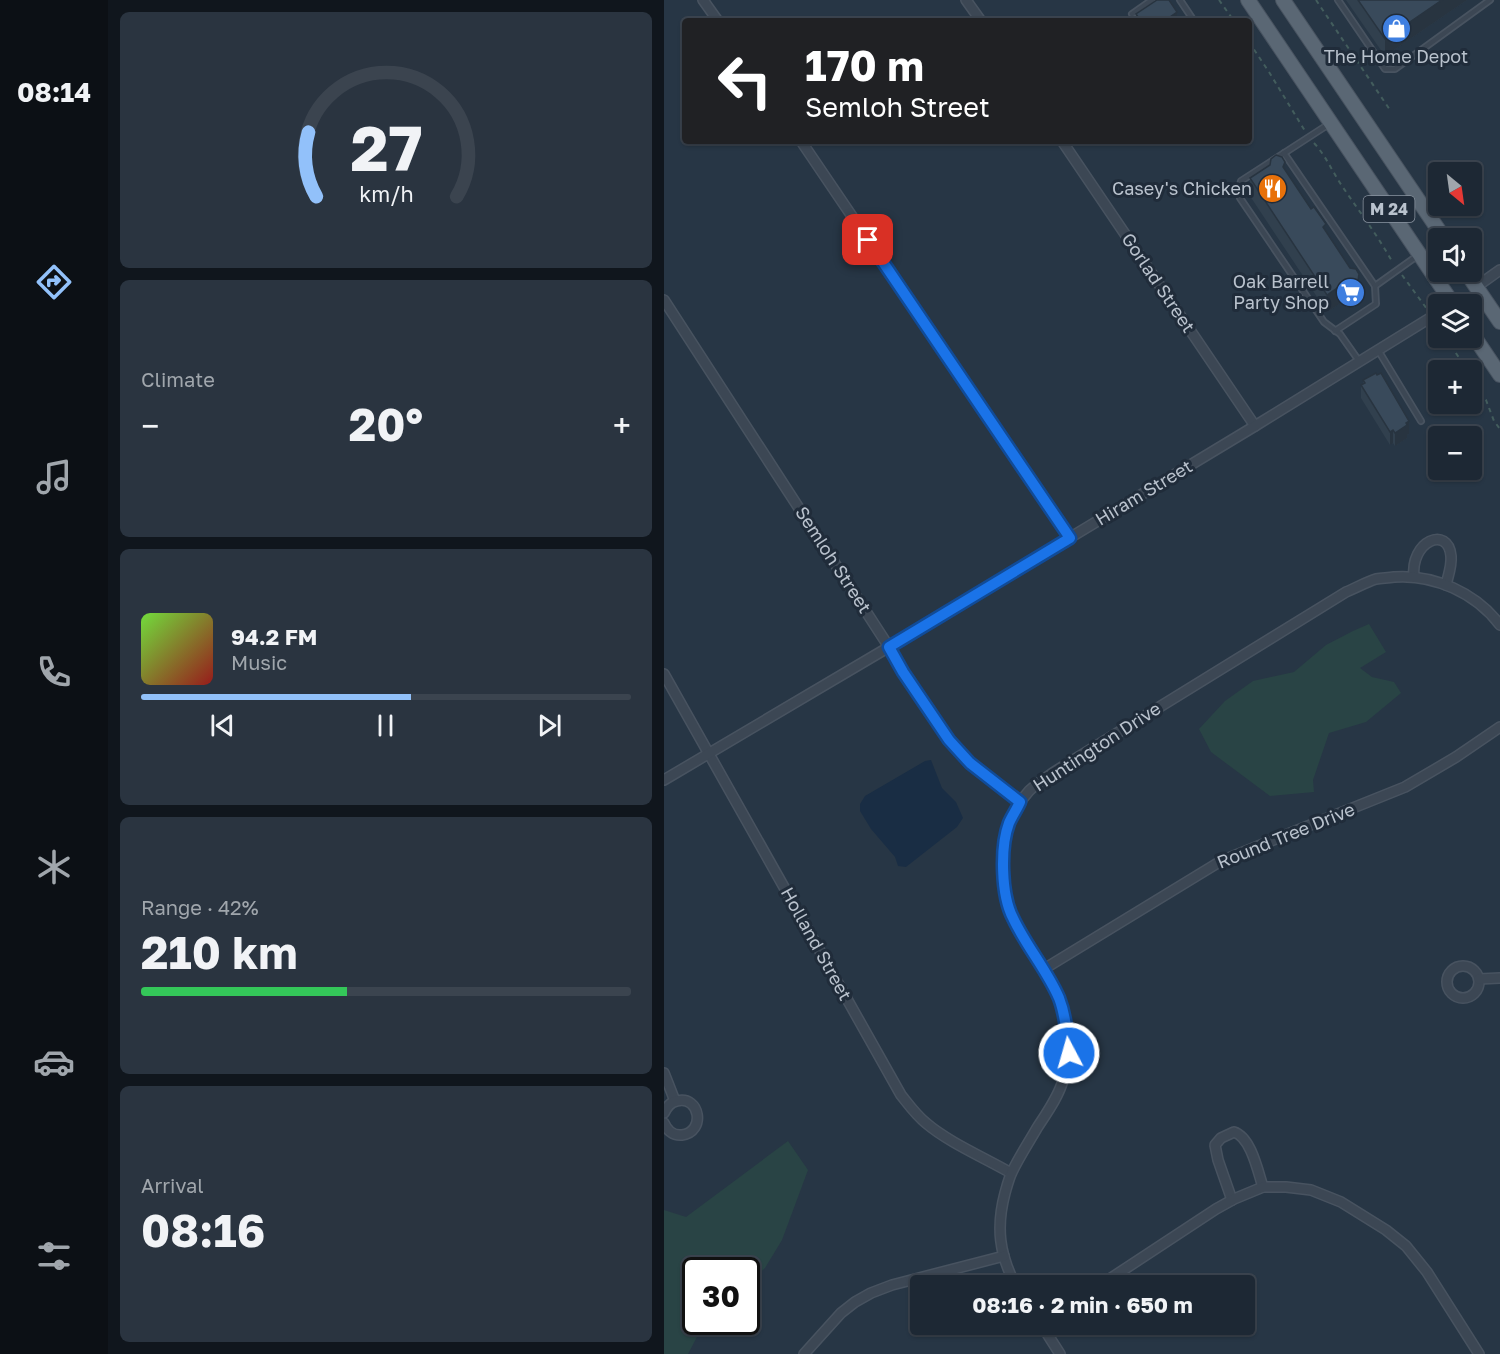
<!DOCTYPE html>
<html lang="en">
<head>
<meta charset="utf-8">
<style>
  body { margin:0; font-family:"Golos Text",sans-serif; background:#2a3440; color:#f1f3f6; height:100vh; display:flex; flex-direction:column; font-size:22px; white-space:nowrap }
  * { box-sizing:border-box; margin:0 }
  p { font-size:20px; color:#a0a6ac }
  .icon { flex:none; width:33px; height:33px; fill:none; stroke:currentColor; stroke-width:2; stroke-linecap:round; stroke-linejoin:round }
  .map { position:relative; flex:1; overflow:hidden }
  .details { display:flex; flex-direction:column; gap:12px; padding:12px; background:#10161d; width:556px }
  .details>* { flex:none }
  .guide { position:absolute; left:18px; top:18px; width:570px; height:126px; border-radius:6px; box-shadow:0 2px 4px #0004,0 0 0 2px #3b444f; background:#202124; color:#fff; overflow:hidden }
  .needle { width:39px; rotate:151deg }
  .tools { position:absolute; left:764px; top:162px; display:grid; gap:12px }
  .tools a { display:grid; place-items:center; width:54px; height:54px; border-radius:6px; background:#1d2834; box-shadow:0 2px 4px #0004,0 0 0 2px #3b444f; font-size:30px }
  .speed { position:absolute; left:18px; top:1257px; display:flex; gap:12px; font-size:30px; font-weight:700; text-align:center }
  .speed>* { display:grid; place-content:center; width:78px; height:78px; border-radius:50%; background:#1d2834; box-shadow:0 2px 4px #0004,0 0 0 2px #3b444f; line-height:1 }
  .speed .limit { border:3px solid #111; border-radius:9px; background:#fff; color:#111 }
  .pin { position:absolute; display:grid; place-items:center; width:51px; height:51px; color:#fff; margin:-26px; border-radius:12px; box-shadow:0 3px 9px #0006 }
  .me { position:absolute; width:66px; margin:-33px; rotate:354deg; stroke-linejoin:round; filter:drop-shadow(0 0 4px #0008) }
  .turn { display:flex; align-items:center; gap:21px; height:126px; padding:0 24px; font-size:27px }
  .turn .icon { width:78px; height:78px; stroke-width:2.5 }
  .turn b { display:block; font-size:42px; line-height:51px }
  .big { font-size:45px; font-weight:700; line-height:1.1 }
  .details .tile { flex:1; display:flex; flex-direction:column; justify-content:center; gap:9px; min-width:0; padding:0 21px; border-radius:9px; background:#2a3440 }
  .details .dial { align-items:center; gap:0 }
  .dial svg { height:156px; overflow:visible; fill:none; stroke:#3b444f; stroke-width:7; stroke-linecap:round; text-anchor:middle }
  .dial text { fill:#f1f3f6; stroke:none }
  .song { display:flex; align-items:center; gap:18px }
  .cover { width:72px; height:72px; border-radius:9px; background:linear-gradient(135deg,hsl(100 70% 55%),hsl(0 70% 35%)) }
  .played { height:6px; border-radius:3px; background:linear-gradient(90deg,#92c1fa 55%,#3b444f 55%) }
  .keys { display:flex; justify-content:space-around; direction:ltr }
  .heat { display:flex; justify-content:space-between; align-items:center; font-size:33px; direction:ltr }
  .charge { height:9px; border-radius:4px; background:linear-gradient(90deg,#34c759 42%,#3b444f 0) }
  .trip { position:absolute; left:246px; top:1275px; width:345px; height:60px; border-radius:6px; background:#1d2834; box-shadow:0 2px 4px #0004,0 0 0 2px #3b444f; font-weight:700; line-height:60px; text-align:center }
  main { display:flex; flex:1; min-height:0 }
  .tab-bar { display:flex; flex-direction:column; width:108px; justify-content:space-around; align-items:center; background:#0c1015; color:#a0a6ac }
  .tab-bar .icon { width:42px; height:42px }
  .tab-bar .active { color:#92c1fa }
  .tab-bar b { font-size:27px; color:#f1f3f6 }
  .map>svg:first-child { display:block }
  .green { fill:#294445 }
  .water { fill:#192d44 }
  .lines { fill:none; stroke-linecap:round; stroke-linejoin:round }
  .service-casing { stroke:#485360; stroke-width:8 }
  .minor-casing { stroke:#485360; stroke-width:12 }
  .primary-casing { stroke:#485360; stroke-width:16 }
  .path { stroke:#435d5d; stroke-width:2; stroke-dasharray:4.5 4.5; stroke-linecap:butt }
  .service { stroke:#3c4754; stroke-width:4.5 }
  .minor { stroke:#3c4754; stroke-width:9 }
  .primary { stroke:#5a6774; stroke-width:14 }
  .wall { fill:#31404e }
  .shaded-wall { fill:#283440 }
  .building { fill:#394a5b; stroke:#283440; stroke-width:1.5 }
  .route-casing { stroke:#114b97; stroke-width:15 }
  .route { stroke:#1a73e8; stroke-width:10 }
  .labels { text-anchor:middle; stroke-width:6; stroke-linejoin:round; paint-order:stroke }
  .shield { fill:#202c3a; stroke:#8b95a1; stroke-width:1.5 }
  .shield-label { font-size:16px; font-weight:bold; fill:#b9c2cd }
  .poi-label { font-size:18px; fill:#b9c2cd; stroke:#202c3a; text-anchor:end }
  .street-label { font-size:18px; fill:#b9c2cd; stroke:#202c3a }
</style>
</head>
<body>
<main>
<nav class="tab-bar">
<b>08:14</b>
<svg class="icon active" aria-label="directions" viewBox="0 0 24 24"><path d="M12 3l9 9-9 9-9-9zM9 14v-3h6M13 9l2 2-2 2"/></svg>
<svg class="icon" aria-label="music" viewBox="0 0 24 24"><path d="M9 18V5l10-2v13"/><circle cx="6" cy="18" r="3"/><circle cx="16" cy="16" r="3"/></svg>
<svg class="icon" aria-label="phone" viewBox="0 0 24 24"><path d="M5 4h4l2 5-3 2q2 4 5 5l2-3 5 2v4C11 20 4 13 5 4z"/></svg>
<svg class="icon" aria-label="climate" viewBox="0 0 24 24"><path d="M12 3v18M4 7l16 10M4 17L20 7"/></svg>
<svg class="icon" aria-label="car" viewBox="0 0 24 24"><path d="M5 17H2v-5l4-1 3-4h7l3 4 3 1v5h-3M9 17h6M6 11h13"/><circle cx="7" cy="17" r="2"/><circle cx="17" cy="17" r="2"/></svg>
<svg class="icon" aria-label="filters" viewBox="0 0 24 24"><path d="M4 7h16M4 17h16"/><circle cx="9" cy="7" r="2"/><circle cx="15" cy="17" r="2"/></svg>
</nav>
<section class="details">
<div class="tile dial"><svg viewBox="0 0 100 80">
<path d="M14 69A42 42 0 1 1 86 69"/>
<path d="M14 69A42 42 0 0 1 10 36" stroke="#92c1fa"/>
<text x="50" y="56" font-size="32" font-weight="700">27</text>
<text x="50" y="72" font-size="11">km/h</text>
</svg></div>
<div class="tile"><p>Climate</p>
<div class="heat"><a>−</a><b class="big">20°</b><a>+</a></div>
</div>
<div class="tile">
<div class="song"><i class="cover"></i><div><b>94.2 FM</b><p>Music</p></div></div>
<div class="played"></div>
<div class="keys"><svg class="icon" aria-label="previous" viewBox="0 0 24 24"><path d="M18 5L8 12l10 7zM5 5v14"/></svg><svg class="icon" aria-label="pause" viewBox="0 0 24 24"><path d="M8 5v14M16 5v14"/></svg><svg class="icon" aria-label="next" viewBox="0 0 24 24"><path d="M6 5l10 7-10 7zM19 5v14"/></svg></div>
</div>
<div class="tile"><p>Range · 42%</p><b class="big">210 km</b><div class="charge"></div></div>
<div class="tile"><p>Arrival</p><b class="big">08:16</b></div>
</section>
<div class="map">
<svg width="836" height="1354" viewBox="0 0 836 1354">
  <rect width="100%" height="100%" fill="#273645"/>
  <g class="green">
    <polygon points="705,624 722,652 696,668 708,677 730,682 737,693 702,722 665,733 649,780 650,792 606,796 547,752 535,729 561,701 589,681 630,672 662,645 689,631"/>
    <polygon points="124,1141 144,1170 118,1240 101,1268 83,1284 82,1270 32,1270 32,1322 47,1322 34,1335 24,1354 0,1354 0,1210 22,1217"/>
  </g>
  <polygon class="water" points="267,760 278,788 292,802 299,818 293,827 242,867 234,866 231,857 207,829 196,811 196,804 201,796 261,761"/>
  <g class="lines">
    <defs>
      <g id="service">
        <polyline points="516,0 530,21"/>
        <polyline points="674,0 721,69 731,69 826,0"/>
        <polyline points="468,14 488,0"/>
        <polyline points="665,124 577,181 575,189 576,198 660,322 676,334 695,361"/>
        <polyline points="620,153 711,286"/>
        <polyline points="671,331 712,304 711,286 753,256"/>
        <polyline points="714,350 757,421"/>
      </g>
      <g id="minor">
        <polyline points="39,0 54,21"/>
        <polyline points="302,0 317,21"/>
        <polyline points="137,141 406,538"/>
        <polyline points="398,141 591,426"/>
        <polyline points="812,287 836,270"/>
        <polyline points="0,300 225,647 239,672 285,740 306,763 356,803"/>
        <path d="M750 577C746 541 784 525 787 556 788 566 784 576 782 585"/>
        <path d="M0 674 237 1095C245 1105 252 1115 262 1123 284 1142 321 1158 347 1173"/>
        <polyline points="0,780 225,647 591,426 774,313"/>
        <circle cx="799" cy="982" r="16"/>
        <polyline points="380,969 557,861 741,787 792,757 836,727"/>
        <polyline points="815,979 836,978"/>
        <polyline points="0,1073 11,1101"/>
        <path d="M0 1113C3 1107 6 1102 13 1101 36 1095 42 1132 18 1135 9 1136 3 1130 0 1123"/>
        <path d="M568 1200 554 1160 551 1145 557 1138 570 1132C587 1137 594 1172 599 1187"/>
        <path d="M352 1286C335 1254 332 1227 341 1193 343 1186 345 1178 348 1172 355 1157 365 1142 373 1128 382 1114 395 1096 399 1080 401 1072 404 1062 405 1053 406 1025 394 990 379 967 368 951 355 934 347 916 345 911 344 904 343 899 334 862 339 820 365 791 372 784 382 778 390 772L682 592C692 588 702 582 712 579 718 578 724 578 730 577 770 574 812 593 836 625"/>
        <polyline points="435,1286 552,1209 570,1199 599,1187 622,1187 647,1190 677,1202 722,1230 742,1246 763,1272 815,1354"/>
        <polyline points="377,1324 396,1354"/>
        <polyline points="140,1354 177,1313 191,1302 207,1293 228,1285 340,1256"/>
      </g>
      <g id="primary">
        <polyline points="584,0 789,304"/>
        <polyline points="619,0 780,238"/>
        <polyline points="802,272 836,322"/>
        <polyline points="807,332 836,375"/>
      </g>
    </defs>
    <use href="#service" class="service-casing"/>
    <use href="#minor" class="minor-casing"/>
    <use href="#primary" class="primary-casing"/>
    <g class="path">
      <polyline points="555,0 570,21"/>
      <polyline points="652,0 726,110"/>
      <polyline points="585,42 605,72 641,131"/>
      <path d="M650 143C662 156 668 171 678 186 695 211 714 236 729 263"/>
      <polyline points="738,275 763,309"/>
      <polyline points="782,338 803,370"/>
      <polyline points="807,377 822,400 830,421 836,429"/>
    </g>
    <use href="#service" class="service"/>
    <use href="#minor" class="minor"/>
    <use href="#primary" class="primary"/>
  </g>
  <g class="wall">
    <polygon points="682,0 803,0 721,56"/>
    <polygon points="472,14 513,21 472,21"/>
    <polygon points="621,170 662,231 695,291 694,297 689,300 683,299 663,312 586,196 586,178"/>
    <polygon points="699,380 745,434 743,435 743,438 731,446 729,443 726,445 697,398 697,385 699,384"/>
  </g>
  <g class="shaded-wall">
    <polygon points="778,0 803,0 721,56 721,39"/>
    <polygon points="513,12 513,21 500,21"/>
    <polygon points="695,274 695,291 694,297 689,300 689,283"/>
    <polygon points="683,281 683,299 663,312 663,295"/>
    <polygon points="745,421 745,434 743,435 743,438 731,446 731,433"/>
    <polygon points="729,430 729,443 726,445 726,432"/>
  </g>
  <g class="building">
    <polygon points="493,0 505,0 513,12 500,21 477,21 472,14"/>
    <polygon points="694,0 778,0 721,39"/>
    <polygon points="612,155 618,157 621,162 619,167 647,209 650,207 662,224 659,227 686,268 692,269 695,274 694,280 689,283 683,281 663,295 586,178 606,165 607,159"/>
    <polygon points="712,373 713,375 717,373 745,421 742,423 743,425 731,433 729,430 726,432 697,385 701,383 699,380"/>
  </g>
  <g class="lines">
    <defs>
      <path id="route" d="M204 240 406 538 225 647 239 672 285 740 306 763 356 802C353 809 348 816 345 823 336 847 337 895 349 918 362 946 383 970 395 998 402 1016 403 1035 405 1053"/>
    </defs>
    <use href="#route" class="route-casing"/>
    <use href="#route" class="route"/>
  </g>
  <defs>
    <symbol id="shop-disc" viewBox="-11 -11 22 22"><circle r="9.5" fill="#3f7fe0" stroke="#202c3a"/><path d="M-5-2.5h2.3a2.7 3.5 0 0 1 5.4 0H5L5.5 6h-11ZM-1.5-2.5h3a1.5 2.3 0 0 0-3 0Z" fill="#fff"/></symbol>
    <symbol id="restaurant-disc" viewBox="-11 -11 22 22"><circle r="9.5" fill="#e8710a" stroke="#202c3a"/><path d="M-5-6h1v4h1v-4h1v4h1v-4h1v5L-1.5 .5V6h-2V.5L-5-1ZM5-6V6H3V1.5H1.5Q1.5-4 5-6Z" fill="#fff"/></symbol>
    <symbol id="supermarket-disc" viewBox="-11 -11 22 22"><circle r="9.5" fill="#3f7fe0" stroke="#202c3a"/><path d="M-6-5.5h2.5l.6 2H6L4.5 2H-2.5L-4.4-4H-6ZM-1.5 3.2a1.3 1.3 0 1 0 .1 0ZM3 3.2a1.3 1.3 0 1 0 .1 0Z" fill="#fff"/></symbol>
  </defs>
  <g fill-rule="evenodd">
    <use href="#shop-disc" x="716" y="12" width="33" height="33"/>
    <use href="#restaurant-disc" x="592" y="172" width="33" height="33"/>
    <use href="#supermarket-disc" x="670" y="276" width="33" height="33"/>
  </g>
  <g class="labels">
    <rect class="shield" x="699.5" y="196" width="51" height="26" rx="4.5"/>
    <g class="shield-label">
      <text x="725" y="215">M 24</text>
    </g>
    <g class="poi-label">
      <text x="732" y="63" text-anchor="middle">The Home Depot</text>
      <text x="588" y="195">Casey's Chicken</text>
      <text x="665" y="288">Oak Barrell<tspan x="665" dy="21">Party Shop</tspan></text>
    </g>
    <g class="street-label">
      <text transform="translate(494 283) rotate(56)" y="6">Gorlad Street</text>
      <text transform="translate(480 493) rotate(-31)" y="6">Hiram Street</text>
      <text transform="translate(169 560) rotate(57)" y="6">Semloh Street</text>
      <text transform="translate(433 747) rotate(-33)" y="6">Huntington Drive</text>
      <text transform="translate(622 836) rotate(-22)" y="6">Round Tree Drive</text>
      <text transform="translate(152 944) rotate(61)" y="6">Holland Street</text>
    </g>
  </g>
</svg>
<div class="tools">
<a><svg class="needle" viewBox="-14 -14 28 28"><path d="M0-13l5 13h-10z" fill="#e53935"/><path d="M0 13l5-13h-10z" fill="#a0a6ac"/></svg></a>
<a><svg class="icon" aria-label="sound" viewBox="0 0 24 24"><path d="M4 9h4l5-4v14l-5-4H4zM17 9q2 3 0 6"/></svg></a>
<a><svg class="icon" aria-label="layers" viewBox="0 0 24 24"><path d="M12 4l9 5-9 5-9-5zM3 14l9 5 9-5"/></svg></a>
<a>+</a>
<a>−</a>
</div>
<div class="speed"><div class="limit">30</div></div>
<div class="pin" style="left:204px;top:240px;background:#d93025"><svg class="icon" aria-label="arrive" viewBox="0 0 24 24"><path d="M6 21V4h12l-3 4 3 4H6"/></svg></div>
<svg class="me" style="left:405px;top:1053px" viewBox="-20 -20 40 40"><circle r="17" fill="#1a73e8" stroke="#fff" stroke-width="3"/><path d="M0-11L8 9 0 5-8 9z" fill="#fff"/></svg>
<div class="trip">08:16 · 2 min · 650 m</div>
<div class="guide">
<div class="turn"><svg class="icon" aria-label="left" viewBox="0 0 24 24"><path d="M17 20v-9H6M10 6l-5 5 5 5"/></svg><div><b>170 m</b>Semloh Street</div></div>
</div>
</div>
</main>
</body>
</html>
